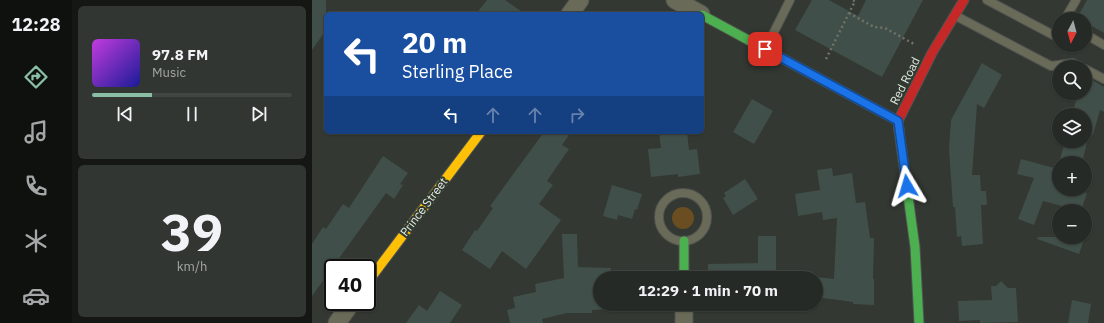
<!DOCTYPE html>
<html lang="en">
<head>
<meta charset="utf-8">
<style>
  body { margin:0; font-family:"IBM Plex Sans",sans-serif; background:#323632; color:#f1f3f6; height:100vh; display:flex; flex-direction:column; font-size:15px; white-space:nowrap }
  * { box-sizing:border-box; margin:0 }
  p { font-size:13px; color:#a4a7a7 }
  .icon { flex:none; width:22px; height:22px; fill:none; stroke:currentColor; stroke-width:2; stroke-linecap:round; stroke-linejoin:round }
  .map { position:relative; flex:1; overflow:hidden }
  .details { display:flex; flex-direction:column; gap:6px; padding:6px; background:#151715; width:240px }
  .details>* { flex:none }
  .guide { position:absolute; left:12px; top:12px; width:380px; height:122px; border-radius:6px; box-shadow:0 1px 3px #0004,0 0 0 1px #424643; background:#1a4fa0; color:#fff; overflow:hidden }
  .needle { width:26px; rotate:186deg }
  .tools { position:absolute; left:740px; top:12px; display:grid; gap:8px }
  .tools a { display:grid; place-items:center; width:40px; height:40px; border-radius:50%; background:#262a26; box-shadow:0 1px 3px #0004,0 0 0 1px #424643; font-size:20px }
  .speed { position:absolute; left:12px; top:259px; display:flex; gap:8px; font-size:20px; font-weight:700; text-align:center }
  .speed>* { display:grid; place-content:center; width:52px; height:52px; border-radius:50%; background:#262a26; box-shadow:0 1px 3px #0004,0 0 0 1px #424643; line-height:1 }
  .speed .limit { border:2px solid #111; border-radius:6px; background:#fff; color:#111 }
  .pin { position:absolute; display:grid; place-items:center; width:34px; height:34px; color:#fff; margin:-17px; border-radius:8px; box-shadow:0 2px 6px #0006 }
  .me { position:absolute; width:44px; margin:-22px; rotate:353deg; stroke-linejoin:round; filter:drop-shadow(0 0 3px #0008) }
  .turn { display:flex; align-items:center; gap:14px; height:84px; padding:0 12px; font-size:18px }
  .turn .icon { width:52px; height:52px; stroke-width:2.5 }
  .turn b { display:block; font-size:28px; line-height:34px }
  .lanes { display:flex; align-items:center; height:38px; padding:0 12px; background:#0003; justify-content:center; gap:20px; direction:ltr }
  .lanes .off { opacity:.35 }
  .details .widget { flex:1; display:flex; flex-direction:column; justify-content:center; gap:6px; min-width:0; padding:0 14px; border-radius:6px; background:#323632 }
  .details .dial { align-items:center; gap:0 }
  .dial b { font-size:52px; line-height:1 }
  .song { display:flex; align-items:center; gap:12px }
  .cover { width:48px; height:48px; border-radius:6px; background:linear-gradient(135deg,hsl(290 70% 55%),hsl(240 70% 35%)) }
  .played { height:4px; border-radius:2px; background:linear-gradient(90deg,#8abfa5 30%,#424643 30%) }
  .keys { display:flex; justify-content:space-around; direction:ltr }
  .trip { position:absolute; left:281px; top:271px; width:230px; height:40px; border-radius:20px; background:#262a26; box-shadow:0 1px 3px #0004,0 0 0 1px #424643; font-weight:800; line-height:40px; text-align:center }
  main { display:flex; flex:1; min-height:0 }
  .tabs { display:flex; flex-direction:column; width:72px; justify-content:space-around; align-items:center; background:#0f110f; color:#a4a7a7 }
  .tabs .icon { width:28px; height:28px }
  .tabs .active { color:#8abfa5 }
  .tabs b { font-size:18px; color:#f1f3f6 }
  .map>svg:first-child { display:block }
  .green { fill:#6a4d21 }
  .building { fill:#404f49 }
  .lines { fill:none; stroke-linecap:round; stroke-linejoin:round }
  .lane-casing { stroke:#50534f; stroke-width:10 }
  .street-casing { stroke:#50534f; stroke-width:19 }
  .fast-casing { stroke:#50534f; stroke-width:11 }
  .slow-casing { stroke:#50534f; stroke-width:11 }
  .jam-casing { stroke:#50534f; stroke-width:11 }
  .path { stroke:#717266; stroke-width:2.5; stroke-dasharray:2 3; stroke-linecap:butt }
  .lane { stroke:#696a58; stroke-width:8 }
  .street { stroke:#696a58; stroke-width:17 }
  .fast { stroke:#4caf50; stroke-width:9 }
  .slow { stroke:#ffc107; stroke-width:9 }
  .jam { stroke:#c62828; stroke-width:9 }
  .route-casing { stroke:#114b97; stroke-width:10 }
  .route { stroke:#1a73e8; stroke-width:7 }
  .labels { text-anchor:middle; stroke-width:4; stroke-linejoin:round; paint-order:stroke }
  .street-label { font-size:12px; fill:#e3e9e2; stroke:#313a30 }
</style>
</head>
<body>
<main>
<nav class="tabs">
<b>12:28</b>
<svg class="icon active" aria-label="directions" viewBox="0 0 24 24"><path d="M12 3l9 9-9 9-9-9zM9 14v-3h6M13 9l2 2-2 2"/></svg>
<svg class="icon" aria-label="music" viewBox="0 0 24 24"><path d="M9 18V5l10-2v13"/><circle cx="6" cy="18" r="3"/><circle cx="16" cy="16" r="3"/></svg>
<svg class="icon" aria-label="phone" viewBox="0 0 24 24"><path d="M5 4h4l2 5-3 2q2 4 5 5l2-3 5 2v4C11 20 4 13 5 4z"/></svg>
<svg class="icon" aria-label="climate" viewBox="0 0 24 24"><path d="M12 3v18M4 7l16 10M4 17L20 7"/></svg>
<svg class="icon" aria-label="car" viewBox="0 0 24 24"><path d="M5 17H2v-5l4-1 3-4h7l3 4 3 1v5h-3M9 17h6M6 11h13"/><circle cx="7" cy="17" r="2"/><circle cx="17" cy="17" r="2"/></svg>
</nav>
<section class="details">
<div class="widget">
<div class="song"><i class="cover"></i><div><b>97.8 FM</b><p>Music</p></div></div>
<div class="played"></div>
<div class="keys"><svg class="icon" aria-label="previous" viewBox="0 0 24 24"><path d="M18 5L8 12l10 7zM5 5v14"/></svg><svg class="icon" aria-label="pause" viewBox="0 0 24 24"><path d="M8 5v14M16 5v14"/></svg><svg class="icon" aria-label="next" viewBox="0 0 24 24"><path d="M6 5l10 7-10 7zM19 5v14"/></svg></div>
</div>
<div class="widget dial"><b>39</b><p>km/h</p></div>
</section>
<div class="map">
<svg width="792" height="323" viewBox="0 0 792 323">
  <rect width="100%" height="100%" fill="#333832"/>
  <circle class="green" cx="371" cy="218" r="11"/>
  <g class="building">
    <polygon points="0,0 14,0 14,30 0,50"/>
    <polygon points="175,0 193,0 213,14 164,14"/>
    <polygon points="500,0 517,0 546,16 554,0 611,0 570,77 483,30"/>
    <polygon points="775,0 792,0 792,33 773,22 773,19 765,18"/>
    <polygon points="670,63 690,75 672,108 665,104 660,175 668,175 669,191 674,191 675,205 669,205 671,244 650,246 649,236 645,237 643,207 641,207 637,149 639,120"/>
    <polygon points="773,76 792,87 792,112 788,110 781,135 777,134 770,163 747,163 753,141 773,141 773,115 760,115 766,93 773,93"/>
    <polygon points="440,99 461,111 442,144 421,132"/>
    <polygon points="232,132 259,132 250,145 257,149 235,181 241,185 227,204 249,220 214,269 190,251 178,269 150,250 163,230 165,231 181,208 178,206"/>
    <polygon points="347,132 375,132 377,150 385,149 388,174 366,177 366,174 339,177 336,149 349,148"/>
    <polygon points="71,156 96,173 88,184 91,185 82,199 74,193 0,296 0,244 11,227 14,229 31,204 37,208"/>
    <polygon points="709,159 746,169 747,164 747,189 771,189 770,192 775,193 769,211 731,201 722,225 706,219 722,178 705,174"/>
    <polygon points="520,168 521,176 540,173 544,203 553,202 558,238 562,238 561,279 562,279 562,305 541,304 541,302 504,297 504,277 522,279 525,218 511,220 510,212 486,216 483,194 508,190 505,170"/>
    <polygon points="433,179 446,199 421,215 411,198 414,196 412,193"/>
    <polygon points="300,185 330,194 325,210 323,209 320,219 306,215 305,220 291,216"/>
    <polygon points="250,234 265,234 266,267 299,268 299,278 288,278 288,304 299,304 299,309 280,310 280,313 255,313 230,319 231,323 198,323 195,310 203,308 201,297 224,292 223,284 252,278"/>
    <polygon points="446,236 464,236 464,278 396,278 396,264 446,263"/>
    <polygon points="726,237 773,237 767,254 725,239"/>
    <polygon points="689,281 696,288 704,288 706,322 668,323 668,320 647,321 646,301 680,300 679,286 684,286"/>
    <polygon points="128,291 150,305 138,323 94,323 107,305 115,311"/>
    <polygon points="760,300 779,304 776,323 756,323"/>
  </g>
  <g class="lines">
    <defs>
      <g id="lane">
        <polyline points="675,0 743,36 747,30"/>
        <polyline points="644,16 739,66 761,63 768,67"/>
        <polyline points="753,19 764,0"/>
        <polyline points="773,34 792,45"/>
        <polyline points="454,48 478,0"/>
        <polyline points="773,69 792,79"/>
        <circle cx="371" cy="217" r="24"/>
      </g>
      <g id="street">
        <polyline points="363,0 389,14"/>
        <polyline points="258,14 268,0"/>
        <polyline points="372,304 372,323"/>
        <polyline points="25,323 40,302"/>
      </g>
      <g id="fast">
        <polyline points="390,15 586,121"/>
        <polyline points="587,130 603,247 607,323"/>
        <polyline points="372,241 372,278"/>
      </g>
      <polyline id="slow" points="55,283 169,132"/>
      <polyline id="jam" points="587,130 586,121 620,53 652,0"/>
    </defs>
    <use href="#lane" class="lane-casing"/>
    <use href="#street" class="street-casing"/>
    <use href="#fast" class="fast-casing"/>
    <use href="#slow" class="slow-casing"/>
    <use href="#jam" class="jam-casing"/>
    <g class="path">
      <polyline points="537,13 562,27 573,28 602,44"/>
      <polyline points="514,59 543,1 540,0"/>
    </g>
    <use href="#lane" class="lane"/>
    <use href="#street" class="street"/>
    <use href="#fast" class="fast"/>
    <use href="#slow" class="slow"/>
    <use href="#jam" class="jam"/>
  </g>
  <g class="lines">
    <defs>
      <polyline id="route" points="453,49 586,121 595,186"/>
    </defs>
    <use href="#route" class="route-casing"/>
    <use href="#route" class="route"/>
  </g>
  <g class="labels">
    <g class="street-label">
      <text transform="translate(593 81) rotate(-63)" y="4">Red Road</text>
      <text transform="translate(112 207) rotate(-53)" y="4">Prince Street</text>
    </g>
  </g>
</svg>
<div class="tools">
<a><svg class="needle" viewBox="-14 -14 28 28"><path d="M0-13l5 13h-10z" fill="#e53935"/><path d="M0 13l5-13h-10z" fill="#a4a7a7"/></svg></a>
<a><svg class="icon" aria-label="search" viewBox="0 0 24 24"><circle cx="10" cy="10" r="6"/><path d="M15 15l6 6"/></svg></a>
<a><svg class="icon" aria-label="layers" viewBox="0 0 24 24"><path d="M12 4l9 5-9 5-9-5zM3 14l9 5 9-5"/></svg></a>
<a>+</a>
<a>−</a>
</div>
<div class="speed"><div class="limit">40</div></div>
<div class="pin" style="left:453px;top:49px;background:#d93025"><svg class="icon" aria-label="arrive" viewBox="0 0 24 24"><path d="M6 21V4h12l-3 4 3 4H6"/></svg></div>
<svg class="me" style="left:595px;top:186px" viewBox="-20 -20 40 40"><path d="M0-17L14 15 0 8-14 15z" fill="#1a73e8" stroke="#fff" stroke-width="4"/></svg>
<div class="trip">12:29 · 1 min · 70 m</div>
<div class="guide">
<div class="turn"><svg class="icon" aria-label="left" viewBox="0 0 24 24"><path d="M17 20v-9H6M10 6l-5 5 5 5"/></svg><div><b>20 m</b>Sterling Place</div></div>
<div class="lanes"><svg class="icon" aria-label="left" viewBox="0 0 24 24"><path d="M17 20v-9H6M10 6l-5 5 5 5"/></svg><svg class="icon off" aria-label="ahead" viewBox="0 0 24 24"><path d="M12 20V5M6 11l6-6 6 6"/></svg><svg class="icon off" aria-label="ahead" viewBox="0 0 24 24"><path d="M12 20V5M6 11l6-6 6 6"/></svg><svg class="icon off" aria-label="right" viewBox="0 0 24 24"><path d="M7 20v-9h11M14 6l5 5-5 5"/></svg></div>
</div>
</div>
</main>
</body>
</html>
